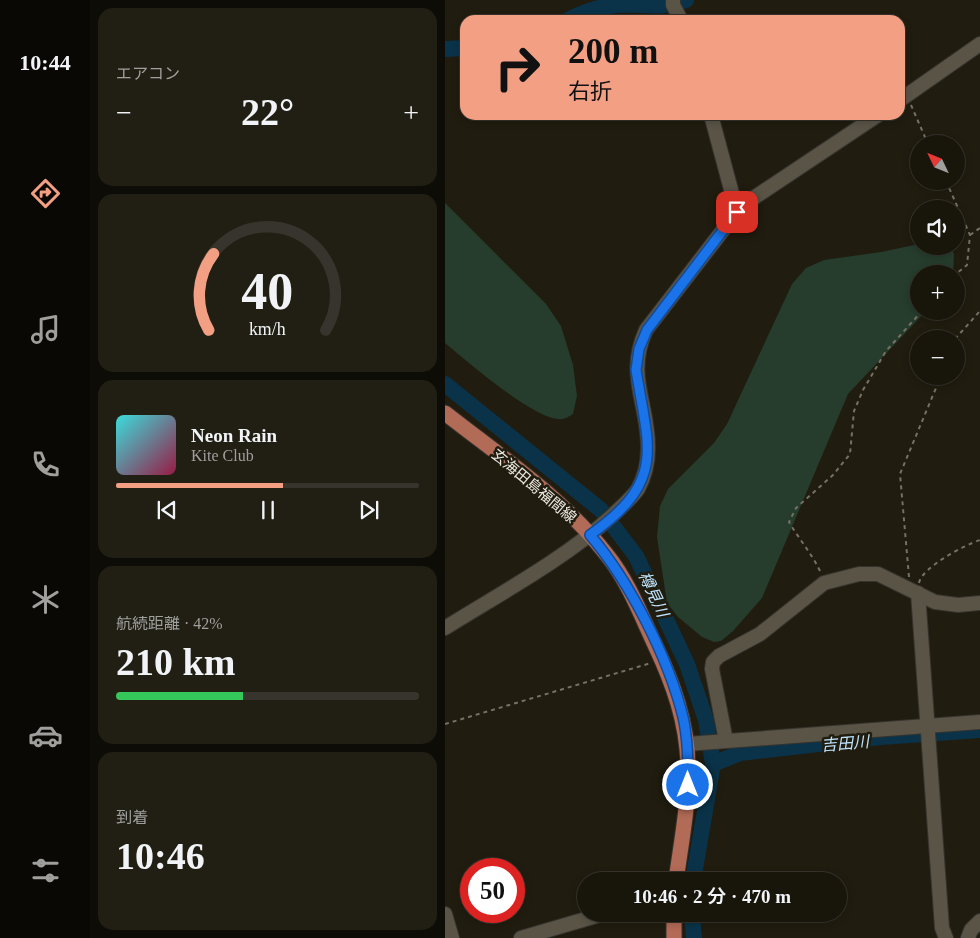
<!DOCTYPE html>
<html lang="ja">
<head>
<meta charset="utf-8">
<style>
  body { margin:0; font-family:"Times New Roman","Noto Sans JP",serif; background:#211e14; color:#f1f3f6; height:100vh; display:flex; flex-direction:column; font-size:19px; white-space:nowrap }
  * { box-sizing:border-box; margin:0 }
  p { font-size:16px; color:#9f9f9d }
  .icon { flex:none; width:28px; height:28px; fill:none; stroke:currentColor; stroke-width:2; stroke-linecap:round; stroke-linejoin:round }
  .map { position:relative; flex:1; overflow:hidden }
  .side { display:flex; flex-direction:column; gap:8px; padding:8px; background:#0d0c06; width:355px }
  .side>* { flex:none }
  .top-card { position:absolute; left:15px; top:15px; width:445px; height:105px; border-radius:15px; box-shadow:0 2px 8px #0003,0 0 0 1px #36342c; background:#f39f83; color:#111; overflow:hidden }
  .needle { width:32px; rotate:313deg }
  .tools { position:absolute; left:465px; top:135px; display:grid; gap:10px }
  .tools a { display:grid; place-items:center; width:55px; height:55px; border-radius:50%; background:#18150b; box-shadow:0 2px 8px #0003,0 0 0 1px #36342c; font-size:25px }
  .speed { position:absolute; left:15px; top:858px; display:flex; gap:10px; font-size:25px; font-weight:700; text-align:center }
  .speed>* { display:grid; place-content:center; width:65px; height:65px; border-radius:50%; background:#18150b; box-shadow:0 2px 8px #0003,0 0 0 1px #36342c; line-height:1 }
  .speed .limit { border:8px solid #d22; background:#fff; color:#111 }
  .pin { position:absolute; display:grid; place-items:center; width:42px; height:42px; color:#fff; margin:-21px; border-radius:10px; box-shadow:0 2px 8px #0006 }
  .me { position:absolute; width:55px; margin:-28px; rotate:0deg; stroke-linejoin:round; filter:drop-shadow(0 0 4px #0008) }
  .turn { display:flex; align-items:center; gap:18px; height:105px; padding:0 25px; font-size:22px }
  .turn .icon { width:65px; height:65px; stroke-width:2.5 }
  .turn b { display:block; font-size:35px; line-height:42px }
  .big { font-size:38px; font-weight:600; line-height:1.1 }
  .side .card { flex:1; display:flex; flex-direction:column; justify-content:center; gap:8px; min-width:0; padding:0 18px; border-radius:15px; background:#211e14 }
  .side .dial { align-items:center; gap:0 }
  .dial svg { height:130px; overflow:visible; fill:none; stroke:#36342c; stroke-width:7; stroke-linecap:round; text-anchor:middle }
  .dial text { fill:#f1f3f6; stroke:none }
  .song { display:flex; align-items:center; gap:15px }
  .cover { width:60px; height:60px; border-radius:8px; background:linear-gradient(135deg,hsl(180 70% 55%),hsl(340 70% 35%)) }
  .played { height:5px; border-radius:2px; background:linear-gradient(90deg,#f39f83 55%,#36342c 55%) }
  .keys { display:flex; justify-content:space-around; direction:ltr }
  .heat { display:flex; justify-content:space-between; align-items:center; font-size:28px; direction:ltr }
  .charge { height:8px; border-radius:4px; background:linear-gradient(90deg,#34c759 42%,#36342c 0) }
  .trip { position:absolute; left:132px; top:872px; width:270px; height:50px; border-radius:25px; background:#18150b; box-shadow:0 2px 8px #0003,0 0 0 1px #36342c; font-weight:600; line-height:50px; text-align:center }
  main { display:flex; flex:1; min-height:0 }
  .menu { display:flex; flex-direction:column; width:90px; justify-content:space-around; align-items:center; background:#0a0804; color:#9f9f9d }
  .menu .icon { width:35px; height:35px }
  .menu .current { color:#f39f83 }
  .menu b { font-size:22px; color:#f1f3f6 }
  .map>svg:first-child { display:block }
  .green { fill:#263c2d }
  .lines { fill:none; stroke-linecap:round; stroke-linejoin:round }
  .river { stroke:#0a3349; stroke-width:16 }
  .minor-casing { stroke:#36332e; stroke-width:16 }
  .major-casing { stroke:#36332e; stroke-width:17 }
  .path { stroke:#757166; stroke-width:2; stroke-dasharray:4 4; stroke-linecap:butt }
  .minor { stroke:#595446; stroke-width:14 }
  .major { stroke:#b26b57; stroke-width:15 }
  .route-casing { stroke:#114b97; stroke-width:12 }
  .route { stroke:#1a73e8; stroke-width:9 }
  .labels { text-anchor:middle; stroke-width:5; stroke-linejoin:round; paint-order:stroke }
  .street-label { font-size:15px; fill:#ece9e1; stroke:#201c0f }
  .water-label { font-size:16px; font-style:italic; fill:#bde3fd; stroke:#201c0f }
</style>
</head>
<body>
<main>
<nav class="menu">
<b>10:44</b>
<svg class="icon current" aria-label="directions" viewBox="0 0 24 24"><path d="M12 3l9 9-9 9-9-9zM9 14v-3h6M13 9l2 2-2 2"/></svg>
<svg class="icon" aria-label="music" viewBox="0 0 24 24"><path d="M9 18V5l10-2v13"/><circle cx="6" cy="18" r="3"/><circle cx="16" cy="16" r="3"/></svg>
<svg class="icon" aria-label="phone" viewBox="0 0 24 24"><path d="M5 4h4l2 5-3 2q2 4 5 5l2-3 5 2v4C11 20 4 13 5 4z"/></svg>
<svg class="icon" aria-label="climate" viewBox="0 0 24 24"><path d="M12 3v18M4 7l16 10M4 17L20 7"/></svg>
<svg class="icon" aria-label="car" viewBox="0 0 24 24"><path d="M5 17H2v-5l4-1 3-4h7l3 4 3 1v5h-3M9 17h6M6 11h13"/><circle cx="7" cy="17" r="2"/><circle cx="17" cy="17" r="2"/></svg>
<svg class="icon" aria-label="filters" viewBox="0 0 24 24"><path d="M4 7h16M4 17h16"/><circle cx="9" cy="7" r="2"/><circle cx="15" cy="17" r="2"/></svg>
</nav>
<section class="side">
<div class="card"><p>エアコン</p>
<div class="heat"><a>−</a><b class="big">22°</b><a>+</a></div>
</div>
<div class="card dial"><svg viewBox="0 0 100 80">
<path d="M14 69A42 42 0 1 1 86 69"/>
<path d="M14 69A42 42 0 0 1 17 22" stroke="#f39f83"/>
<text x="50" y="56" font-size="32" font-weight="700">40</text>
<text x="50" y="72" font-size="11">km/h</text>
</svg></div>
<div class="card">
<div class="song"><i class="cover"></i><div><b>Neon Rain</b><p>Kite Club</p></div></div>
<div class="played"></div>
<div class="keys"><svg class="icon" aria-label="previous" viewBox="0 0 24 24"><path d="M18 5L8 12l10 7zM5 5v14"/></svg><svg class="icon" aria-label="pause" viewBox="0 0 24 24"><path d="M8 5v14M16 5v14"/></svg><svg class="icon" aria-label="next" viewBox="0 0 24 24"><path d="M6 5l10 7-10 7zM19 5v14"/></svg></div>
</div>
<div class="card"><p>航続距離 · 42%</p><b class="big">210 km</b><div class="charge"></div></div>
<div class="card"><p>到着</p><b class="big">10:46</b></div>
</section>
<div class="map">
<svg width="535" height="938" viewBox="0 0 535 938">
  <rect width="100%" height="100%" fill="#201c0f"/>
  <g class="green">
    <path d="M0 203 101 304 116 326 128 365 132 396 128 414C123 417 119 420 113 419 85 416 24 363 0 343Z"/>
    <polygon points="474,244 474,246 506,246 509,254 508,274 474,274 474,311 481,311 403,394 317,598 288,631 276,641 269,642 257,637 233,617 222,603 212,537 215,506 223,489 269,443 282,424 347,284 361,268 379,260 436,252"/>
  </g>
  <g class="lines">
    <g class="river">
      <path d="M123 20C139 12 154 6 172 5 199 3 213 10 241 0"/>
      <polyline points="0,49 20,48"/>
      <polyline points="0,384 156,510 191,556 242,664 261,720 268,764 248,881"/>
      <polyline points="268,764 295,753 436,737 535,730"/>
      <polyline points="247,914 249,938"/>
    </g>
    <defs>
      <g id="minor">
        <polyline points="228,0 228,5 236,20"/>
        <polyline points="455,100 535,44"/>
        <polyline points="266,115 292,212"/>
        <polyline points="473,593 497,928 501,938"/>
        <path d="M0 628C56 593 118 560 167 516 176 507 186 499 193 489 200 476 203 463 203 449 204 404 180 376 201 330L292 212 310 197 433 115"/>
        <polyline points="281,741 267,669 268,662 274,656 315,634 379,583 414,574 433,574 490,602 513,605 535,603"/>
        <polyline points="242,744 535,722"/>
        <polyline points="0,914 7,938"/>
        <polyline points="76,938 158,914"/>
        <polyline points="523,938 526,930 535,921"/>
      </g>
      <g id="major">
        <path d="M0 413C56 457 118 498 162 555 183 581 196 615 210 645 228 683 242 722 243 765 244 804 236 843 231 881"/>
        <polyline points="229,914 229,938"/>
      </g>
    </defs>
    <use href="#minor" class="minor-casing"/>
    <use href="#major" class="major-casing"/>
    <g class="path">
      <polyline points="466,105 483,144"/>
      <polyline points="501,181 525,235 522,265 511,274"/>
      <polyline points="525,235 535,228"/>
      <polyline points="510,339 535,311"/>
      <path d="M375 571C367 554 354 539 344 522L351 508 388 475 405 454 409 411 418 390 441 351 477 311"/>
      <polyline points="464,577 455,474 496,376"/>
      <path d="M474 583C477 567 520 545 535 540"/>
      <polyline points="0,724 206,663"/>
    </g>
    <use href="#minor" class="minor"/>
    <use href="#major" class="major"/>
  </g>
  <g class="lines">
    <defs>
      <path id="route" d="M243 785C243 763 243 739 238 717 223 657 185 582 145 535 221 481 204 450 191 370L194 349 202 330 292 212"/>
    </defs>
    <use href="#route" class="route-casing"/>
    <use href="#route" class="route"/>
  </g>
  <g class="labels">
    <g class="street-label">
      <text transform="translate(89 486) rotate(40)" y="5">玄海田島福間線</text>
    </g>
    <g class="water-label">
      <text transform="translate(209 594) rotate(65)" y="6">樽見川</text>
      <text transform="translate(400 743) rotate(-5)" y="6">吉田川</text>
    </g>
  </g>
</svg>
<div class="tools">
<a><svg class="needle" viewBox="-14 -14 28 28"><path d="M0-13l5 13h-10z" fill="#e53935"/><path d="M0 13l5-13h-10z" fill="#9f9f9d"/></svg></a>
<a><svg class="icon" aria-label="sound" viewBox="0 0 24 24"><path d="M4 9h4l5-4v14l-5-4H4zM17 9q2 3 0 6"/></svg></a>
<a>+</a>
<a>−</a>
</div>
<div class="speed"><div class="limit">50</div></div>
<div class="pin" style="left:292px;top:212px;background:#d93025"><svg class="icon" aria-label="arrive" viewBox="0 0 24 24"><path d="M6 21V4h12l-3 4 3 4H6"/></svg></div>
<svg class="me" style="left:243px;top:785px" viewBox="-20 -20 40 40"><circle r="17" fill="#1a73e8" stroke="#fff" stroke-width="3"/><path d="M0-11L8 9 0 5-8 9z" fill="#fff"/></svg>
<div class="trip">10:46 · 2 分 · 470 m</div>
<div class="top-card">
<div class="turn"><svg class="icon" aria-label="right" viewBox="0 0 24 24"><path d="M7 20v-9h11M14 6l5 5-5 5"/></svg><div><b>200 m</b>右折</div></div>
</div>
</div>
</main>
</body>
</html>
